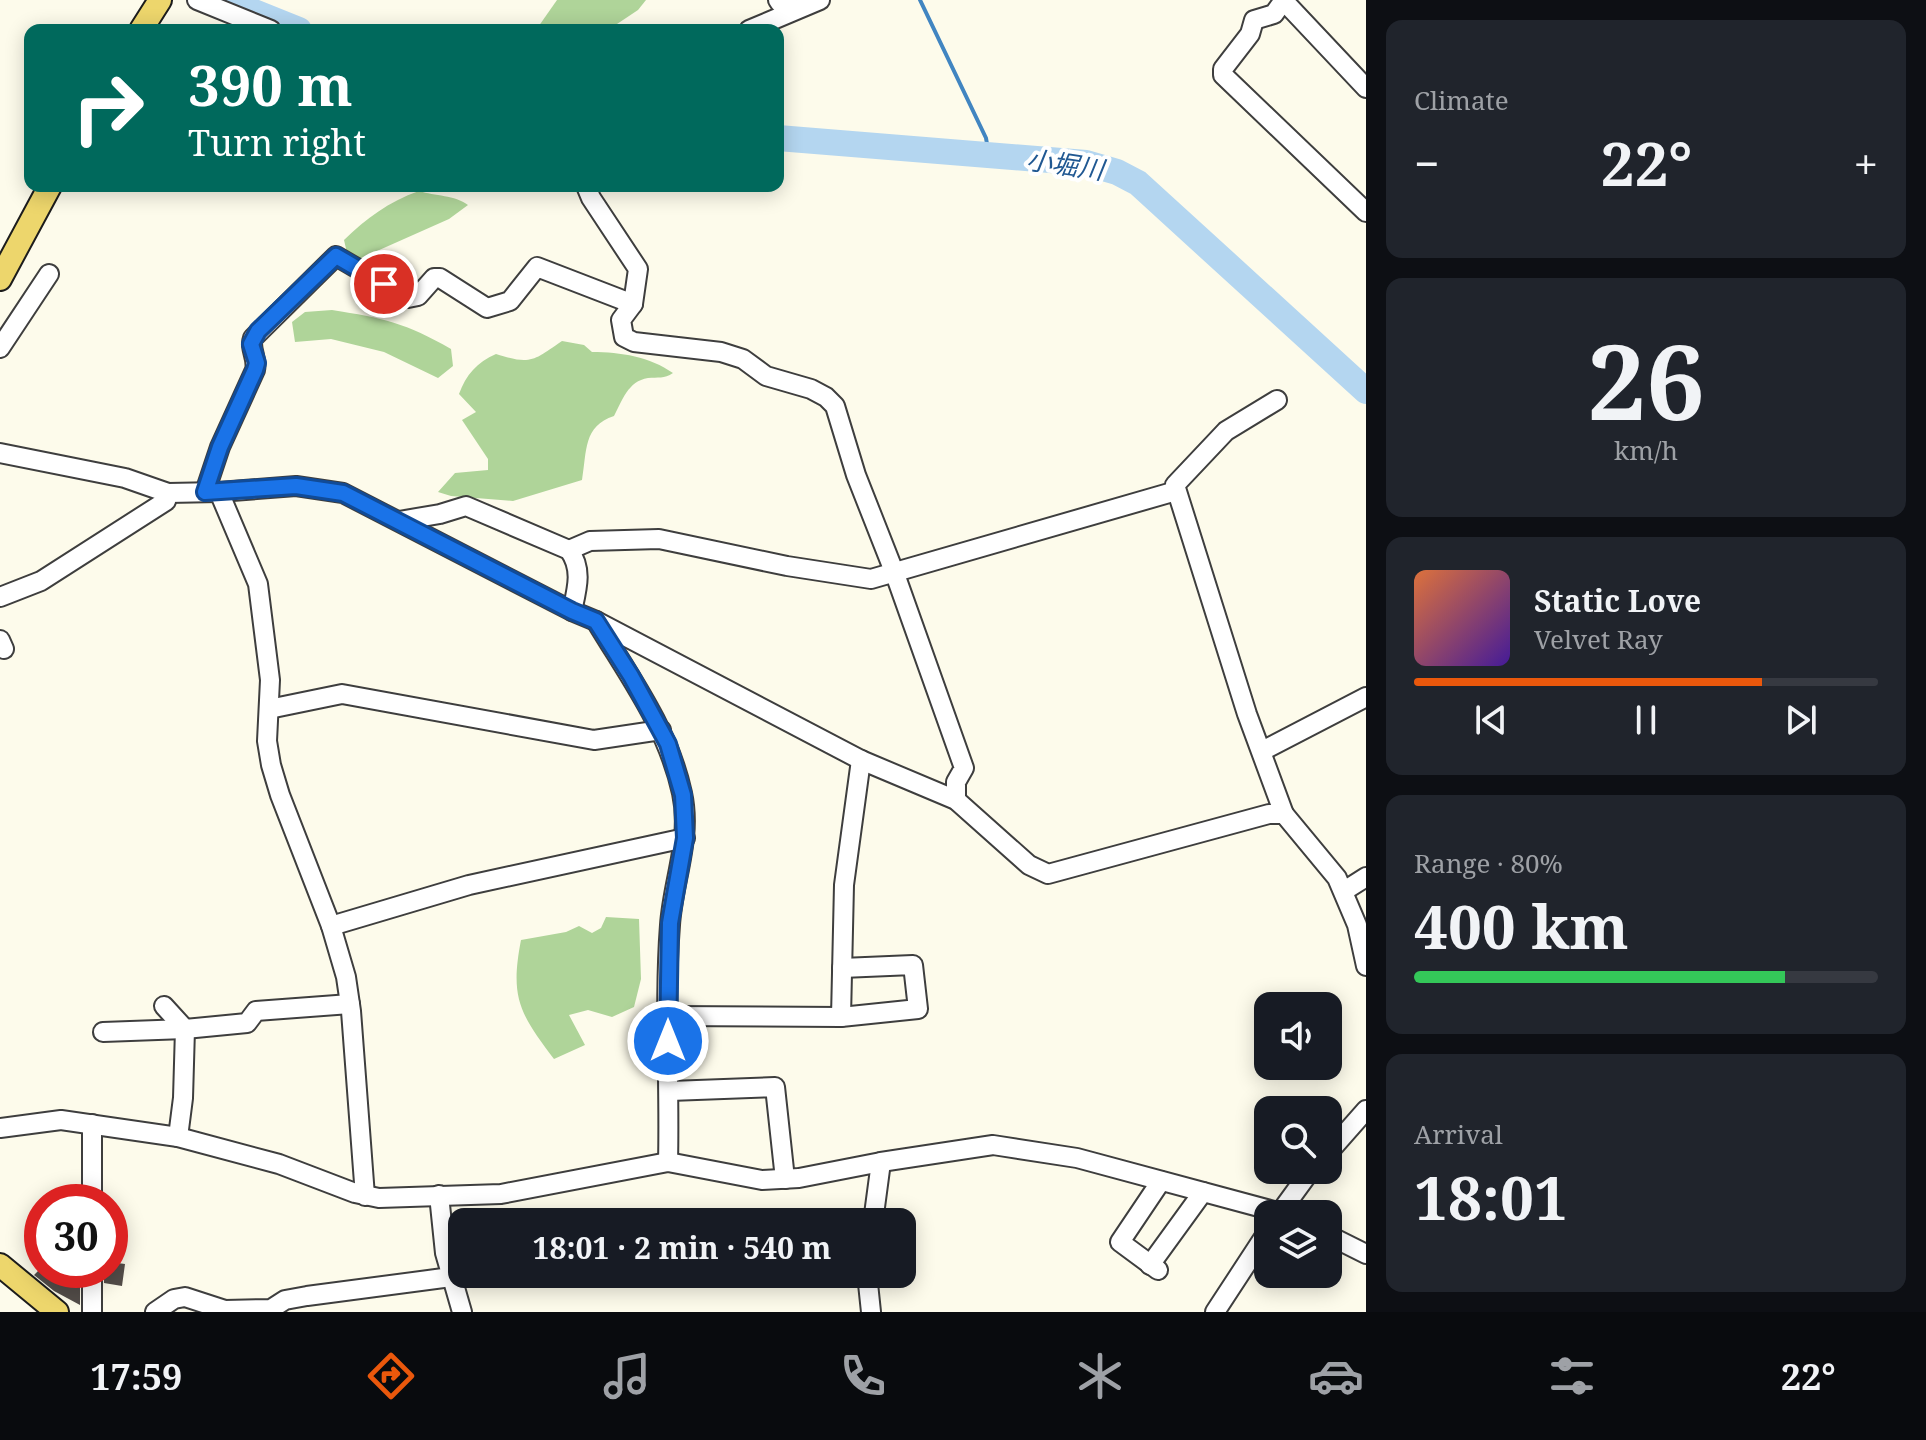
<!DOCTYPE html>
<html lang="en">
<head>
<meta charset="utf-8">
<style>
  body { margin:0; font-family:"Noto Serif","Noto Sans JP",serif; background:#20242c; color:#f1f3f6; height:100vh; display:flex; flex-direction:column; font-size:30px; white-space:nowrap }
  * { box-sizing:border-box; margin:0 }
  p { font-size:26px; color:#9ea1a6 }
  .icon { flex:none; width:44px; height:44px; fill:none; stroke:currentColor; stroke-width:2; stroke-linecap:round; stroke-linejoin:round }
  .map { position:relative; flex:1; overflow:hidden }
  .drawer { display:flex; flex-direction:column; gap:20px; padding:20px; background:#0d0f14; width:560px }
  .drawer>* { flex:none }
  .hud { position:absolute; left:24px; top:24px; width:760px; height:168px; border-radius:16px; box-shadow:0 4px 20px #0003; background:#00695c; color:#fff; overflow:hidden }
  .controls { position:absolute; left:1254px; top:992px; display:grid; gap:16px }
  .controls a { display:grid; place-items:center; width:88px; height:88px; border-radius:16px; background:#171b24; box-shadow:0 4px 20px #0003; font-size:40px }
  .speed { position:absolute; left:24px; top:1184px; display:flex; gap:16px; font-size:40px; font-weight:700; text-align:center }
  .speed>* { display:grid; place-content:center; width:104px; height:104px; border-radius:50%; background:#171b24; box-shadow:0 4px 20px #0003; line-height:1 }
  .speed .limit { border:12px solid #d22; background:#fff; color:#111 }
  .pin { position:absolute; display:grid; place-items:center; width:68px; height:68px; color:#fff; margin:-34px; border:4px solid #fff; border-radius:50%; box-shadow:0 2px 8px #0007 }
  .me { position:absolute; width:88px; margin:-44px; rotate:0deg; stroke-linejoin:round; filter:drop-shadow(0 0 6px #0008) }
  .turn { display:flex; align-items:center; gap:28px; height:168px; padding:0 32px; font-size:36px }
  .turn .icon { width:104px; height:104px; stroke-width:2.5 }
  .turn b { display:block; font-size:56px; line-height:68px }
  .big { font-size:60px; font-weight:700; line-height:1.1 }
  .drawer .card { flex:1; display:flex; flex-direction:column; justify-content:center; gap:12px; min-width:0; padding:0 28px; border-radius:16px; background:#20242c }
  .drawer .dial { align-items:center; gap:0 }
  .dial b { font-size:104px; line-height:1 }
  .song { display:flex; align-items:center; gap:24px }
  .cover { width:96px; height:96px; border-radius:12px; background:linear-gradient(135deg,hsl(20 70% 55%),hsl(260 70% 35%)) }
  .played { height:8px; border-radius:4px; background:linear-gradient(90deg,#ea580c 75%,#363941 75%) }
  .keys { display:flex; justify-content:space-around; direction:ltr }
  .heat { display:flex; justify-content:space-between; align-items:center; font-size:44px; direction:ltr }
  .charge { height:12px; border-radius:6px; background:linear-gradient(90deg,#34c759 80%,#363941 0) }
  .trip { position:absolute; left:448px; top:1208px; width:468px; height:80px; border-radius:16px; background:#171b24; box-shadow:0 4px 20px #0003; font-weight:700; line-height:80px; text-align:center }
  .tab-bar { display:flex; height:128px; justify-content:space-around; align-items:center; background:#090b0e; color:#9ea1a6 }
  .tab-bar .icon { width:56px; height:56px }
  .tab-bar .current { color:#ea580c }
  .tab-bar b { font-size:36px; color:#f1f3f6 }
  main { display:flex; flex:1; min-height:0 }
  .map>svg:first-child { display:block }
  .forest { fill:#afd499 }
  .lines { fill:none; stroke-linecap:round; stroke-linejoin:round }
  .stream { stroke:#4185c1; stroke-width:4 }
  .river { stroke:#b4d6f0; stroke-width:26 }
  .building { fill:#534d49 }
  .minor-casing { stroke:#3e3e3e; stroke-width:22 }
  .major-casing { stroke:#1c1c1c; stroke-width:26 }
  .minor { stroke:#fff; stroke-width:18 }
  .major { stroke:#edd66c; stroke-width:22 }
  .route-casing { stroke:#114b97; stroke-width:20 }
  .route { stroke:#1a73e8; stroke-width:14 }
  .labels { text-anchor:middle; stroke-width:8; stroke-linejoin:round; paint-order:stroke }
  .water-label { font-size:26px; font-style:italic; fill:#205892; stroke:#fff }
</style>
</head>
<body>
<main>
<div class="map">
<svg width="1366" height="1312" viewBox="0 0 1366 1312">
  <rect width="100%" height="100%" fill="#fdfbeb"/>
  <g class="forest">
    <polygon points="557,0 646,0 638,10 608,30 536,30"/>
    <path d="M419 191C435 196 455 195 468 205L449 219 359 259 347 253 344 240C367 218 388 202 419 191Z"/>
    <path d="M332 310C383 318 406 323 451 349L453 366 438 378 384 352 331 339 295 342 292 322 305 312Z"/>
    <path d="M562 341 584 345 592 352C621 352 650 357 673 373 664 379 658 377 648 378 628 381 622 401 614 416 583 426 587 451 582 480L513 501 451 496 438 492 455 473 488 470V459L462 420 476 412 459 394C466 375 477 362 496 354 531 365 533 361 562 341Z"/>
    <path d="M606 917 639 919 641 979 634 1007 612 1017 588 1010 569 1015 585 1045 554 1059C519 1013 510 997 521 940L566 932 579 926 592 933 601 928Z"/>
  </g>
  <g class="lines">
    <polyline class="stream" points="920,0 986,138 989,156"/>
    <g class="river">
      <polyline points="224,0 299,30"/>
      <polyline points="778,138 1086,163 1117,172 1138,183 1366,391"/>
    </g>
  </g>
  <g class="building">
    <polygon points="110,1262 125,1264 122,1286 104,1283 104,1270 110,1270"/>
    <polygon points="39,1270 71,1270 66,1277 80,1277 80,1305 54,1291 34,1275"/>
  </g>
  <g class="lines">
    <defs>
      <g id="minor">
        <polyline points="197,0 271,30"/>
        <polyline points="778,0 780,3 788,0"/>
        <polyline points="1283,0 1366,88"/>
        <polyline points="1284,0 1274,14 1254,20 1250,34 1223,69 1223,75 1366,212"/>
        <polyline points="749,30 820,0"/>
        <polyline points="586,186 591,198 638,269 633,304 621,320 624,337 634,342 721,352 743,359 766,376 811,389 826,397 835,406 856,475 895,574 964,768 956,782 956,800"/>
        <polyline points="0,348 49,274"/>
        <polyline points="1277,400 1226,431 1175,485 1247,714 1284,814"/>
        <polyline points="0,453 125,478 168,493 219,492 296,486 343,493 572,611 596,621 861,760 956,800 1029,865 1048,874 1269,814 1284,814 1337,878 1357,925 1366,966"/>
        <path d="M205 492 220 447 255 370C258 358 249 349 253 338L336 256 408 298 418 296 434 278H440L487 308 510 301 537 267 633 304"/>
        <polyline points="219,492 258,584 270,680 267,741 271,765 280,795 331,926 346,977 351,1011 365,1196"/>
        <path d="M399 521 440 514 466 506 569 550C583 569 577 589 572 611"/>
        <polyline points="569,550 590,541 659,539 787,566 871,579 1176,491"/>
        <polyline points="0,597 41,581 166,501 168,493"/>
        <path d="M596 621C629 676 668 728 682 793 692 839 673 880 670 925 664 1003 670 1083 668 1162"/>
        <polyline points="0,640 4,649"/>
        <polyline points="269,709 342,694 594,740 661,730"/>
        <polyline points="1262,751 1366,697"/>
        <polyline points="1344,891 1366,877"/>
        <polyline points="331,926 469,885 685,838"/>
        <polyline points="164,1006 185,1029 183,1098 178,1137"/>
        <polyline points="668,1016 841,1017 844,885 861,760"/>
        <polyline points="841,1017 918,1009 913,965 842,968"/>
        <polyline points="103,1032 185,1029 247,1023 256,1011 350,1004"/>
        <polyline points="670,1091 775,1087 785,1179"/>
        <polyline points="92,1124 92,1202"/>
        <polyline points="0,1128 61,1120 178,1137 279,1164 355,1193 379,1198 501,1194 668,1162 762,1180 799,1178 881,1162 993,1145 1077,1158 1285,1214"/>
        <polyline points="1328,1153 1366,1110"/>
        <polyline points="439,1195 445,1253 462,1312"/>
        <polyline points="1279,1214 1311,1170"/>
        <polyline points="873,1222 881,1162"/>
        <polyline points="1328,1235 1366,1254"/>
        <polyline points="1150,1265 1203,1192"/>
        <polyline points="92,1270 92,1312"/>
        <polyline points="1158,1270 1120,1242 1161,1181"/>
        <polyline points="867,1274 871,1312"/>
        <polyline points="155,1312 174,1299 185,1297 225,1310 271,1309 285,1300 307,1296 451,1277"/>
        <polyline points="1215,1312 1268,1231"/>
      </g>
      <g id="major">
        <polyline points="141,30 160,0"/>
        <polyline points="0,279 50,186"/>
        <polyline points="0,1265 57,1312"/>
      </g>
    </defs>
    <use href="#minor" class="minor-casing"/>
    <use href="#major" class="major-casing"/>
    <use href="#minor" class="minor"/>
    <use href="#major" class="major"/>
  </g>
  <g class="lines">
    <defs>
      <polyline id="route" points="384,284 336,256 258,331 251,344 257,363 255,370 220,447 205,492 296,486 343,493 572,611 596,621 631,676 668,744 683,795 685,838 670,923 668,1041"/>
    </defs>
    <use href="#route" class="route-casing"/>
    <use href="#route" class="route"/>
  </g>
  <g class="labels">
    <g class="water-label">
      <text transform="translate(1065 165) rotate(8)" y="9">小堀川</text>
    </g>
  </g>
</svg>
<div class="controls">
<a><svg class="icon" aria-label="sound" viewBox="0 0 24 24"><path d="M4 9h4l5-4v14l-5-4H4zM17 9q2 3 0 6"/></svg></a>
<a><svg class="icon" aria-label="search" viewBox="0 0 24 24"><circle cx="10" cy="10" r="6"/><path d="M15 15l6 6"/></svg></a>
<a><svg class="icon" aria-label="layers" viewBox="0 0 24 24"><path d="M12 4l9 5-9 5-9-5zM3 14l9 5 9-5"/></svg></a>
</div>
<div class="speed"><div class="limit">30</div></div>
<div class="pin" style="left:384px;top:284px;background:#d93025"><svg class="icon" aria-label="arrive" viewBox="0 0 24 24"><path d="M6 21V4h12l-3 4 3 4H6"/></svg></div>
<svg class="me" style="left:668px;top:1041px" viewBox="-20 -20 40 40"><circle r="17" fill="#1a73e8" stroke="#fff" stroke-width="3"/><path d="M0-11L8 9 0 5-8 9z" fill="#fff"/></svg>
<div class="trip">18:01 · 2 min · 540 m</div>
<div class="hud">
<div class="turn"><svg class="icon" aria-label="right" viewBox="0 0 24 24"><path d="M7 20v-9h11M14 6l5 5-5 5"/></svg><div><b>390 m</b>Turn right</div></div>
</div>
</div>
<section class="drawer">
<div class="card"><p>Climate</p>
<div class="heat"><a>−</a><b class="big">22°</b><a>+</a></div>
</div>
<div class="card dial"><b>26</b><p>km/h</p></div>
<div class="card">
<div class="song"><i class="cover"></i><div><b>Static Love</b><p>Velvet Ray</p></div></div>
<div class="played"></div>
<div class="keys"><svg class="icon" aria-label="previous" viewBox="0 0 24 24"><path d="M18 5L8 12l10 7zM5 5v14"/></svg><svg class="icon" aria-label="pause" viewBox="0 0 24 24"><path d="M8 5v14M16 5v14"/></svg><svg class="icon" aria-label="next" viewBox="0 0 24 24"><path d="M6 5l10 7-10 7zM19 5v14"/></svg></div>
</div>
<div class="card"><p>Range · 80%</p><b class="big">400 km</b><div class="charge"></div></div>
<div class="card"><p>Arrival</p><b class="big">18:01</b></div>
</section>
</main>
<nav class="tab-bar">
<b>17:59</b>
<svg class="icon current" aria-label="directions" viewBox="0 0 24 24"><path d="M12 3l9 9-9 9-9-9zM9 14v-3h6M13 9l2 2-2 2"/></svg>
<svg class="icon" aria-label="music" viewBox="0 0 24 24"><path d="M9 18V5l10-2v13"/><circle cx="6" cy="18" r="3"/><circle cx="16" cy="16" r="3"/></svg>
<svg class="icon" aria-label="phone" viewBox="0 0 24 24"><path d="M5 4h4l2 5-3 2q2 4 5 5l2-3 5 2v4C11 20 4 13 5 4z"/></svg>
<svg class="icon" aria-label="climate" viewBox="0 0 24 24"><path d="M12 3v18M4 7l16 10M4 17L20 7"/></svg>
<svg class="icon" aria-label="car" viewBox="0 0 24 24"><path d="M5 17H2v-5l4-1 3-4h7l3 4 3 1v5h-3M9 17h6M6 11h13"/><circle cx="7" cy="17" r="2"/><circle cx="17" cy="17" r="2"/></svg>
<svg class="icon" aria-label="filters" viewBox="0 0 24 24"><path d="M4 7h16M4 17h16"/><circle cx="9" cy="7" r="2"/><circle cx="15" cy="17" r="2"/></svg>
<b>22°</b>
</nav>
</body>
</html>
